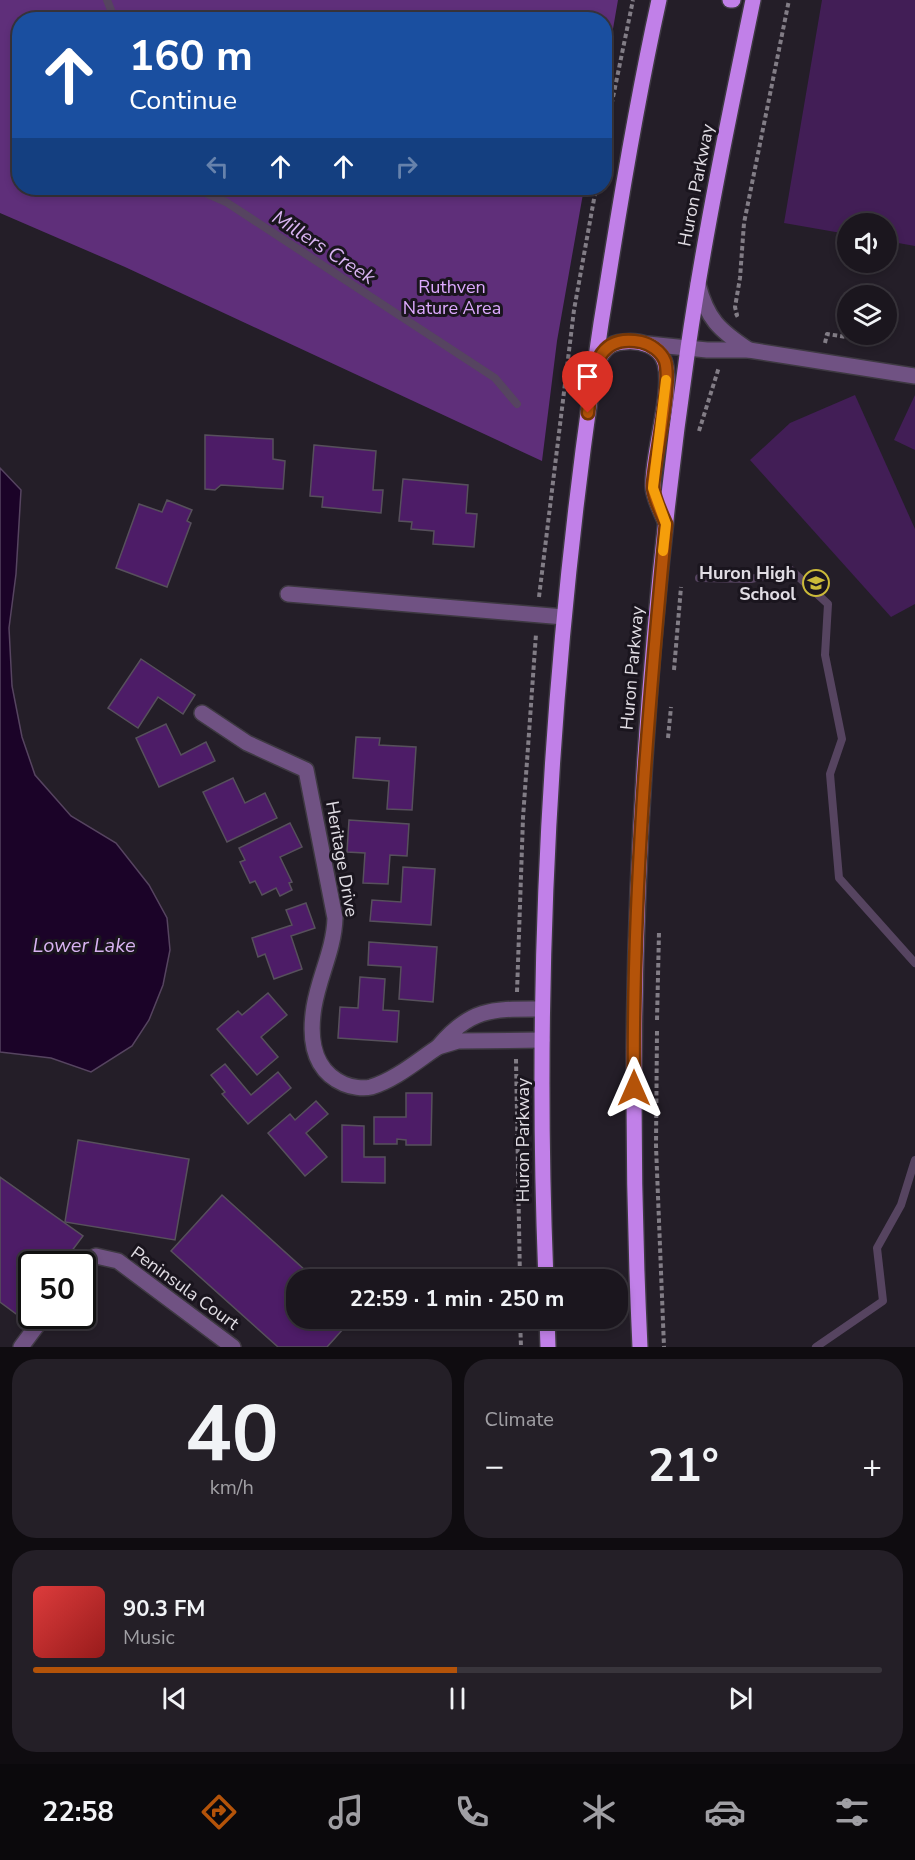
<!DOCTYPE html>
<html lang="en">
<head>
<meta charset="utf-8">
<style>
  body { margin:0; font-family:"Nunito Sans",sans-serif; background:#241f27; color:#f1f3f6; height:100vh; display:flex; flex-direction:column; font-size:22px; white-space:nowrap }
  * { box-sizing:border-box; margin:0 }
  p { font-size:20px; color:#a09fa4 }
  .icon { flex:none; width:33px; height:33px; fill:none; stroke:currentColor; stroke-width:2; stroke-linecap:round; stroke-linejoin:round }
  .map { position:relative; height:1347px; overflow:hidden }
  .side { display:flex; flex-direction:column; gap:12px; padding:12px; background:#0f0c10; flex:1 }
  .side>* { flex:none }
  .guide { position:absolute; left:12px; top:12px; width:600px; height:183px; border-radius:24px; box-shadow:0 3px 9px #0003,0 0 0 2px #39353c; background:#1a4fa0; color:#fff; overflow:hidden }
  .controls { position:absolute; left:837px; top:213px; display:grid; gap:12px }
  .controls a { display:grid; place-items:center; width:60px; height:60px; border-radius:50%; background:#1b161e; box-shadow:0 3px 9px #0003,0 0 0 2px #39353c; font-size:30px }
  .speed { position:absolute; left:18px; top:1251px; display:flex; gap:12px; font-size:30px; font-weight:700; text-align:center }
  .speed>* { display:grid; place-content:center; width:78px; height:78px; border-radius:50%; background:#1b161e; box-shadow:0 3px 9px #0003,0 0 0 2px #39353c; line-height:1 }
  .speed .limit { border:3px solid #111; border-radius:9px; background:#fff; color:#111 }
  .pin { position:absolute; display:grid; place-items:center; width:51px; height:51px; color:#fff; margin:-62px -26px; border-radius:50% 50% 50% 0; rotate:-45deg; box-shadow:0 0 6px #0007 }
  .pin .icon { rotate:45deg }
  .me { position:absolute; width:66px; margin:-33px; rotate:0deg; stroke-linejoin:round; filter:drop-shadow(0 0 4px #0008) }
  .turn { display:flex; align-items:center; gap:21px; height:126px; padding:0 18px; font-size:27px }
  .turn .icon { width:78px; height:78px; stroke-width:2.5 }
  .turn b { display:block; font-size:42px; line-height:51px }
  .lanes { display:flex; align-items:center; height:57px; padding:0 18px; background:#0003; justify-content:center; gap:30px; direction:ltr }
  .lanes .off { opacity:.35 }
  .big { font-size:45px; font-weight:700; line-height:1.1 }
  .side .tile { flex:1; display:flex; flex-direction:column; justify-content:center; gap:9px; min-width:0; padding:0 21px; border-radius:24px; background:#241f27 }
  .side .dial { align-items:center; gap:0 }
  .dial b { font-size:78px; line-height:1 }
  .song { display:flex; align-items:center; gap:18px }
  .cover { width:72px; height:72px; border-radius:9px; background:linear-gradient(135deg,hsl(0 70% 55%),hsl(0 70% 35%)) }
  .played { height:6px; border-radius:3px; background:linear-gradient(90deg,#b45309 50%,#39353c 50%) }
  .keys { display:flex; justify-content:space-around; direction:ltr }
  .heat { display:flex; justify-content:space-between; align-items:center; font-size:33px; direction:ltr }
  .side .tiles { flex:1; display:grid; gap:12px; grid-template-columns:1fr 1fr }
  .tile:last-child { grid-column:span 2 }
  .trip { position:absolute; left:286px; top:1269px; width:342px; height:60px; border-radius:24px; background:#1b161e; box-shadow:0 3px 9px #0003,0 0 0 2px #39353c; font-weight:700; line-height:60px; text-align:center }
  .tabs { display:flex; height:96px; justify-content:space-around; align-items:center; background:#0b090c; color:#a09fa4 }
  .tabs .icon { width:42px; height:42px }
  .tabs .current { color:#b45309 }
  .tabs b { font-size:27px; color:#f1f3f6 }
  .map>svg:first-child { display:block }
  .green { fill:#421e56 }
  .forest { fill:#5f2f7a }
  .water { fill:#1b0328; stroke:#564460; stroke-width:1.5 }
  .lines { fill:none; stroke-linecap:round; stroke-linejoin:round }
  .stream { stroke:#564460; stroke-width:8 }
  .building { fill:#4d1c67; stroke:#57505c; stroke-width:1.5 }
  .minor-casing { stroke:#3e3942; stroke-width:18 }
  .major-casing { stroke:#3e3942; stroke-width:18 }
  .path { stroke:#827d86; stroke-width:4; stroke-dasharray:4.5 3; stroke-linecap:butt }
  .minor { stroke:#705283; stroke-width:15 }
  .major { stroke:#c180e8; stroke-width:15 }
  .route-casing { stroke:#753606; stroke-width:15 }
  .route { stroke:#b45309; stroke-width:10 }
  .slow { stroke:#f59e0b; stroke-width:10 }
  .labels { text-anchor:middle; stroke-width:6; stroke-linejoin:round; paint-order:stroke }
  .street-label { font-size:18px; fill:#e1dde4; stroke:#1a151e }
  .park-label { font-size:18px; fill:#deabff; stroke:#1a151e }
  .poi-label { font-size:18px; font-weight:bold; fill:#e1dde4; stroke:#1a151e; text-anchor:end }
  .water-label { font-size:20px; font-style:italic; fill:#d8b3f1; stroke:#1a151e }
</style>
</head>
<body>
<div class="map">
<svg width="915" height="1347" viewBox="0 0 915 1347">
  <rect width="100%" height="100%" fill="#241e28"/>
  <g class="green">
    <polygon points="822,0 915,0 915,246 887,241 886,224 848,224 847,234 784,223"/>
    <polygon points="855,395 915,529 915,604 891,617 750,460 790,423"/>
    <polygon points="915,395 915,450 894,440"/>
  </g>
  <polygon class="forest" points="0,0 618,0 605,75 604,20 20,20 20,188 584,188 557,341 542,461 125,267 0,213"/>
  <polygon class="water" points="0,468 21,490 16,574 9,628 12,686 22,737 35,775 71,816 116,843 149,885 167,918 170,950 163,985 149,1020 132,1046 91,1072 51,1058 0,1052"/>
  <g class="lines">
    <g class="stream">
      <polyline points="107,0 115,20"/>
      <polyline points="194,188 226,202 495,378 517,404"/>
      <polyline points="699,578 751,579 791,570 828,604 825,655 842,739 830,774 839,878 915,963"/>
      <polyline points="816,1347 883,1301 877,1248 901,1205 915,1160"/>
    </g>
  </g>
  <g class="building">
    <polygon points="205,435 273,439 273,459 285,461 283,489 221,485 215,490 205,489"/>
    <polygon points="314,445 376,451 373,490 383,490 381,513 322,507 323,497 310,496"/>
    <polygon points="403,479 468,485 466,513 477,514 474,547 433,544 434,531 411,529 412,522 399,521"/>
    <polygon points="167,500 192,510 187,521 191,523 167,587 116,568 139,504 162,512"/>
    <polygon points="141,659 195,695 183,714 158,697 138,728 108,708"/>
    <polygon points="166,724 181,755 206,742 215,761 159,787 136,738"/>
    <polygon points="356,737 380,738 379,745 416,747 412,810 387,809 389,781 353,778"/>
    <polygon points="233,778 245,803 265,793 277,818 227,842 203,792"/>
    <polygon points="349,820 409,824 407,856 390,855 388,884 363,883 365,853 347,852"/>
    <polygon points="290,823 302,847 280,857 292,882 289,883 292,890 280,896 276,888 262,895 255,881 250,883 240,862 245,860 239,848"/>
    <polygon points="403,867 435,869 431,925 370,921 372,900 401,902"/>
    <polygon points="306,903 315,928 291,936 302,969 274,979 265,954 258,957 252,938 292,925 286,910"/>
    <polygon points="369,942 437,947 433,1002 399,999 401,967 368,965"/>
    <polygon points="360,977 385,979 383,1010 399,1011 397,1042 338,1038 340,1007 358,1008"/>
    <polygon points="268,993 287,1015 261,1037 278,1057 257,1075 217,1029 238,1011 242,1015"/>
    <polygon points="225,1064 251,1095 278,1072 291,1088 248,1124 222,1094 225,1092 211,1075"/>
    <polygon points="406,1093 432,1093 431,1145 406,1145 406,1140 397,1139 397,1144 374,1144 374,1117 406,1117"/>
    <polygon points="316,1101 328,1114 306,1133 327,1157 305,1176 268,1133 290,1114 295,1120"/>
    <polygon points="342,1125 364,1126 364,1157 385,1157 385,1183 342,1182"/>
    <polygon points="78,1140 189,1159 175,1240 65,1222"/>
    <polygon points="0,1177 83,1236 62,1264 32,1264 32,1307 23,1319 0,1302"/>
    <polygon points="222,1195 316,1280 297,1280 297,1318 353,1318 327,1347 278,1347 171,1251"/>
  </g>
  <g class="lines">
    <defs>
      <g id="minor">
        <path d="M698 284C707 319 719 330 749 350"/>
        <polyline points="648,344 707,350 749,350 915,376"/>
        <polyline points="288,594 564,617"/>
        <path d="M202 713 247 743 306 770 335 918C334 950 319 976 314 1007 309 1038 312 1070 344 1084 351 1087 363 1089 371 1087 395 1080 417 1061 438 1047"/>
        <path d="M542 1040 458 1041 438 1047C471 1007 494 1009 542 1009"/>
        <polyline points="80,1264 96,1256 118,1261 233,1347"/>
        <polyline points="21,1347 44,1316"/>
      </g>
      <g id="major">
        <polyline points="730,0 733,0"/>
        <path d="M597 363C603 350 609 343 623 342 639 340 660 345 665 363 673 393 652 453 653 486 653 497 661 511 665 521"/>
        <path d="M546 1280C532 939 555 597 611 261 625 173 640 86 659 0"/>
        <polyline points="547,1318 548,1347"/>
        <path d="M640 1347C624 1013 640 679 688 348 705 231 729 116 753 0"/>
      </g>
    </defs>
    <use href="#minor" class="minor-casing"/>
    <use href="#major" class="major-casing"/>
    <g class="path">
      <polyline points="604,141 633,0"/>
      <polyline points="735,316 737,315 735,307 740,278 744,223 789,0"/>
      <polyline points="825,343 827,334 866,340"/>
      <polyline points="699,431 719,367"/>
      <polyline points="539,597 574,310 596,188"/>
      <polyline points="674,670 681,587"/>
      <polyline points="668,738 671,707"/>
      <polyline points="517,992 523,818 536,634"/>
      <polyline points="657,1020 659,932"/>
      <polyline points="657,1031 656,1146 664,1347"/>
      <polyline points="516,1059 520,1280"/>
      <polyline points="520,1318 521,1347"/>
    </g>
    <use href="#minor" class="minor"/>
    <use href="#major" class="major"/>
  </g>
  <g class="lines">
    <defs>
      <path id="route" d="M588 413C592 379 592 332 641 342 650 344 661 351 665 361 672 383 655 457 653 485 653 497 661 512 666 524 648 712 632 899 634 1088"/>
    </defs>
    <use href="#route" class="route-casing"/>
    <use href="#route" class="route"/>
    <polyline class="slow" points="663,551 666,524 653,488 666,380"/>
  </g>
  <defs>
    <symbol id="school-ring" viewBox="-11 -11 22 22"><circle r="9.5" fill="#1a151e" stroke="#cbba39" stroke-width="1.5"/><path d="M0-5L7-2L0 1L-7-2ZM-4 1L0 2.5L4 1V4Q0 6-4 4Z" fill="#cbba39"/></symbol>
  </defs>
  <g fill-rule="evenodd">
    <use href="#school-ring" x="801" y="568" width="30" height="30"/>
  </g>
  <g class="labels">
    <g class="street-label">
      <text transform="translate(696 185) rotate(-79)" y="6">Huron Parkway</text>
      <text transform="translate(632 668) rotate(-85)" y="6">Huron Parkway</text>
      <text transform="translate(342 859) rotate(80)" y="6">Heritage Drive</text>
      <text transform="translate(523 1140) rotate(-90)" y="6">Huron Parkway</text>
      <text transform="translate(185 1288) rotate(36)" y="6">Peninsula Court</text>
    </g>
    <g class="park-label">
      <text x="452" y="293">Ruthven<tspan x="452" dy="21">Nature Area</tspan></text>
    </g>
    <g class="poi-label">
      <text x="796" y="579">Huron High<tspan x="796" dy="21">School</tspan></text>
    </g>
    <g class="water-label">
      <text transform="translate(324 247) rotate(33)" y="7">Millers Creek</text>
      <text x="84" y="952">Lower Lake</text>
    </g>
  </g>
</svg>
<div class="controls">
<a><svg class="icon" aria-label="sound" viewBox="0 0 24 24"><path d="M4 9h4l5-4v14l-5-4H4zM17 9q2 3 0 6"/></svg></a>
<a><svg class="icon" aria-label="layers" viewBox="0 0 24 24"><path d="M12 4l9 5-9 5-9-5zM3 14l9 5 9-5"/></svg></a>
</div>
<div class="speed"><div class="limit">50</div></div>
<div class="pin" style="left:588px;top:413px;background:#d93025"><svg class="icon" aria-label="arrive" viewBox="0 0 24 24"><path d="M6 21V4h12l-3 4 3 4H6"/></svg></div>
<svg class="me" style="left:634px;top:1088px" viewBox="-20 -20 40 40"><path d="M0-17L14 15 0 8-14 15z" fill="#b45309" stroke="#fff" stroke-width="4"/></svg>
<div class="trip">22:59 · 1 min · 250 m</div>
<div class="guide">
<div class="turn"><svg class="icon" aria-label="ahead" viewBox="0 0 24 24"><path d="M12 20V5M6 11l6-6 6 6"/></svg><div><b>160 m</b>Continue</div></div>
<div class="lanes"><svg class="icon off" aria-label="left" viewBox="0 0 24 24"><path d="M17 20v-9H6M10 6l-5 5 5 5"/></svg><svg class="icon" aria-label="ahead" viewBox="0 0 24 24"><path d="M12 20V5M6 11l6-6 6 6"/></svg><svg class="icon" aria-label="ahead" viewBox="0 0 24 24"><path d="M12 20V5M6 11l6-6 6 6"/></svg><svg class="icon off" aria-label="right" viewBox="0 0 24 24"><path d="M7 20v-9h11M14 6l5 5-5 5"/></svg></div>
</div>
</div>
<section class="side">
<div class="tiles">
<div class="tile dial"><b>40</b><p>km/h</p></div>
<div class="tile"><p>Climate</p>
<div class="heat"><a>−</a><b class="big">21°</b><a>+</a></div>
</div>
<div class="tile">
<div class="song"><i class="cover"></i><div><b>90.3 FM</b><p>Music</p></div></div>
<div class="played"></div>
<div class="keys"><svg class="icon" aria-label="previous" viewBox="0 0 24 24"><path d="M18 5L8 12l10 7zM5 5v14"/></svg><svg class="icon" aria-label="pause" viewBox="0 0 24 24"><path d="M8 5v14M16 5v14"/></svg><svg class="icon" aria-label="next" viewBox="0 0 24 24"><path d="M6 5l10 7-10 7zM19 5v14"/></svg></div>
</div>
</div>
</section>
<nav class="tabs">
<b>22:58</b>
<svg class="icon current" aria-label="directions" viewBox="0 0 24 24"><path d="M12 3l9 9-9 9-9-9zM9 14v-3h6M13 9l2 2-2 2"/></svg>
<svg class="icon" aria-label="music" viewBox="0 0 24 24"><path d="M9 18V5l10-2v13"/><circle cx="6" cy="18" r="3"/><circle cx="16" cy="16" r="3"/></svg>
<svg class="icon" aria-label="phone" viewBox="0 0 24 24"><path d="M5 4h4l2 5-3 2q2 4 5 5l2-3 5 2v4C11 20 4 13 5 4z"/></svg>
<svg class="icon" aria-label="climate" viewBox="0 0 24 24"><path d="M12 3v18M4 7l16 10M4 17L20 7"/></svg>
<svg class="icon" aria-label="car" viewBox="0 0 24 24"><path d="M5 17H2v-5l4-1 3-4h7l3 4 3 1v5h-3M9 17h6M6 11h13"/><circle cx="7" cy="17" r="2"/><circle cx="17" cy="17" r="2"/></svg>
<svg class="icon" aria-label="filters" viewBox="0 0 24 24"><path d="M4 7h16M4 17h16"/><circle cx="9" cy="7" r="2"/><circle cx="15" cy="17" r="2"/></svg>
</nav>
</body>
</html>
